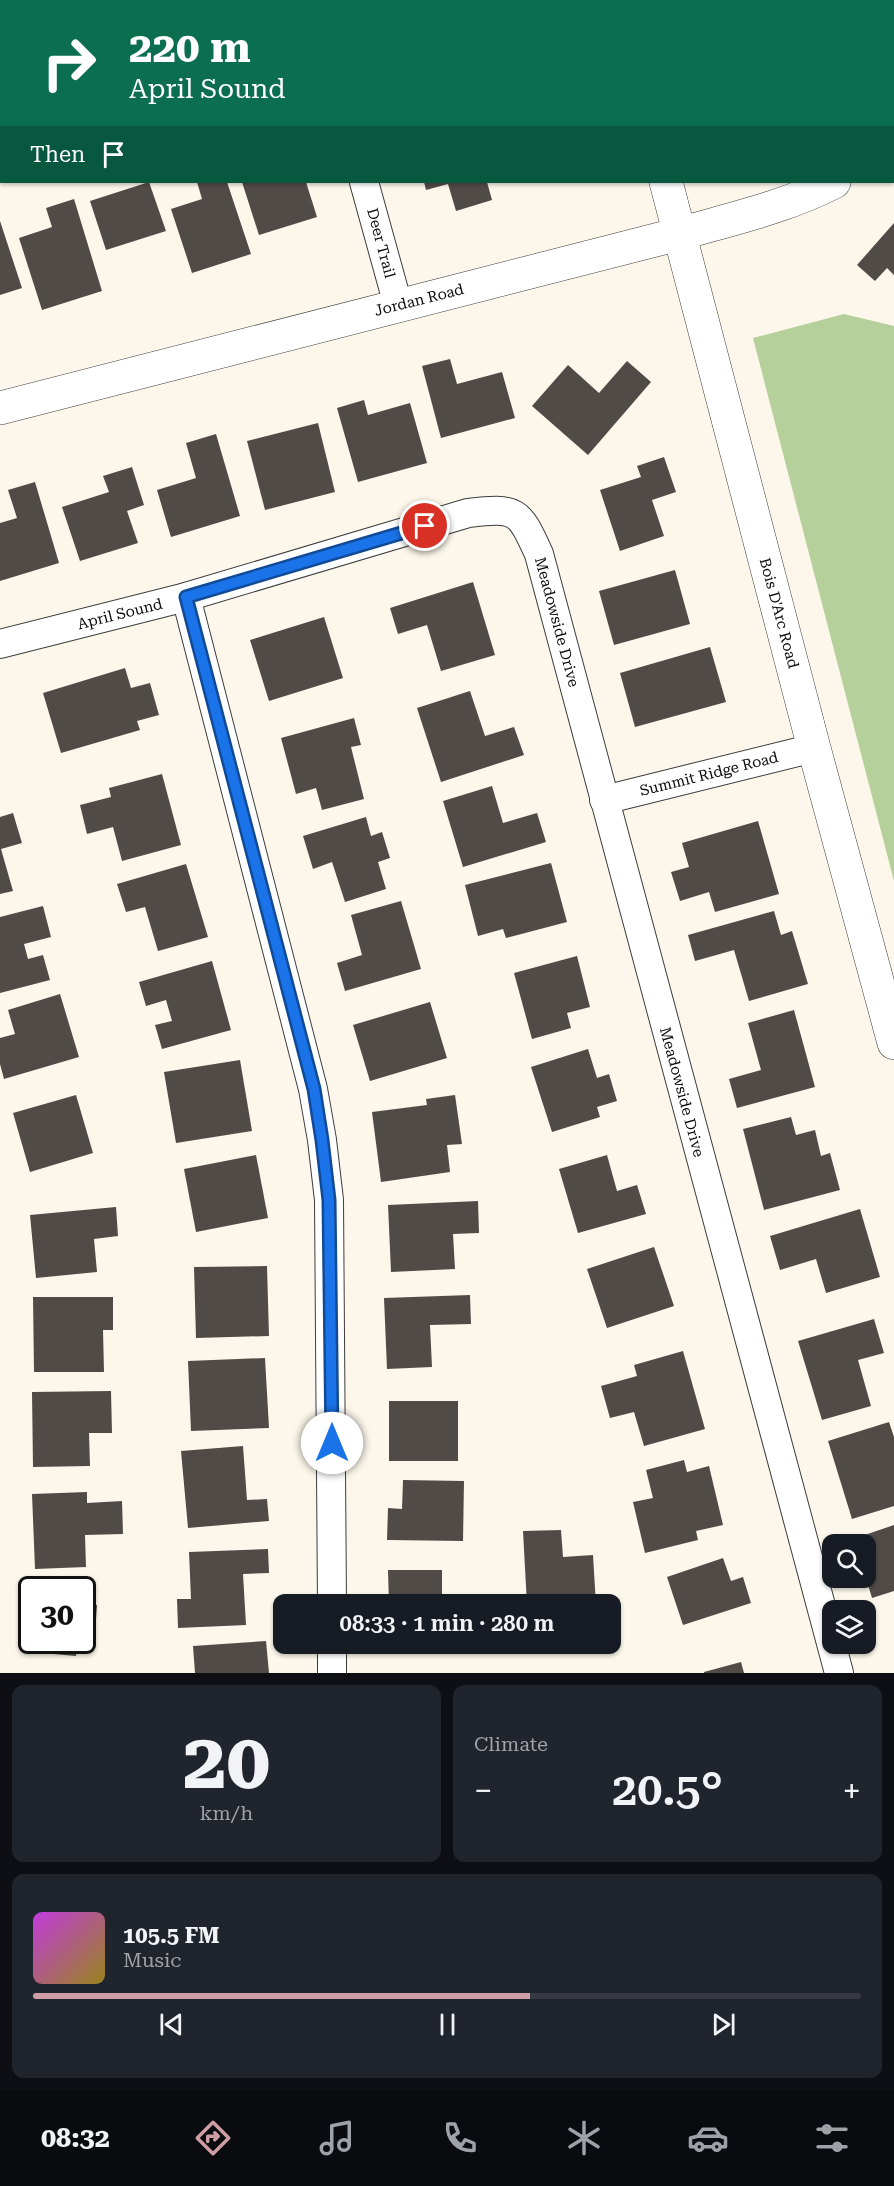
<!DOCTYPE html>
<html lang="en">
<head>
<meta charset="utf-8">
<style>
  body { margin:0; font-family:"Roboto Serif",serif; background:#20242c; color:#f1f3f6; height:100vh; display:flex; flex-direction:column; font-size:22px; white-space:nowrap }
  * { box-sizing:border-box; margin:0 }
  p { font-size:20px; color:#9ea1a6 }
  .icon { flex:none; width:33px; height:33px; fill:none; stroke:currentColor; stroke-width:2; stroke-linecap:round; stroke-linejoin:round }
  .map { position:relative; height:1673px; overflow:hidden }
  .side { display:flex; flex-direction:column; gap:12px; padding:12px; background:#0d0f14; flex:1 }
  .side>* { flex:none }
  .hud { position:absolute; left:0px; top:0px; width:894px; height:183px; box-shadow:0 2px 4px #0004; background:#0b6e4f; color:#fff; overflow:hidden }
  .tools { position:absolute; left:822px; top:1534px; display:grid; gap:12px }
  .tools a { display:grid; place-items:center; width:54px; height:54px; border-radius:12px; background:#171b24; box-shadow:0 2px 4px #0004; font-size:30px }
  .speed { position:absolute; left:18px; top:1576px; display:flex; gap:12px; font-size:30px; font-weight:700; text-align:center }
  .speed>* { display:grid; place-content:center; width:78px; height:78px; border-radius:50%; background:#171b24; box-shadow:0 2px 4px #0004; line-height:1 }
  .speed .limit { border:3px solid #111; border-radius:9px; background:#fff; color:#111 }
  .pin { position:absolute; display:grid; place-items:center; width:51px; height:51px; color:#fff; margin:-26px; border:3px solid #fff; border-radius:50%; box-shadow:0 2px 6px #0007 }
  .me { position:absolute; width:66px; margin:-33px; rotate:0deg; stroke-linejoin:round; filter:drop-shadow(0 0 4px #0008) }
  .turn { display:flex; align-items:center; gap:21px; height:126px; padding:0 30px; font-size:27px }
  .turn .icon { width:78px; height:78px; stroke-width:2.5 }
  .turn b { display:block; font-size:42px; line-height:51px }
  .then { display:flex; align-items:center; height:57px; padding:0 30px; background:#0003; gap:12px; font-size:22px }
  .big { font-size:45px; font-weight:600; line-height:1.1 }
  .side .card { flex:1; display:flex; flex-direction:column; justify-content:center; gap:9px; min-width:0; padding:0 21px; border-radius:12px; background:#20242c }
  .side .dial { align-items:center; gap:0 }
  .dial b { font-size:78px; line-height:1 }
  .song { display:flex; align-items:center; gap:18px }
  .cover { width:72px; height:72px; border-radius:9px; background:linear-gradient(135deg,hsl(290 70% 55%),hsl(50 70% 35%)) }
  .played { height:6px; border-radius:3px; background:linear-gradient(90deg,#cf9ea5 60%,#363941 60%) }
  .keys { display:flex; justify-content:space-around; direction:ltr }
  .heat { display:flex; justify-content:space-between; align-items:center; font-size:33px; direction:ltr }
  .side .tiles { flex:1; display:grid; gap:12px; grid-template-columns:1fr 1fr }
  .card:last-child { grid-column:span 2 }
  .trip { position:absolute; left:273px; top:1594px; width:348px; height:60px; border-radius:12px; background:#171b24; box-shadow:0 2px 4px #0004; font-weight:600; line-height:60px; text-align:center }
  .tabs { display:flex; height:96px; justify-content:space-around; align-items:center; background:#090b0e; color:#9ea1a6 }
  .tabs .icon { width:42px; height:42px }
  .tabs .selected { color:#cf9ea5 }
  .tabs b { font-size:27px; color:#f1f3f6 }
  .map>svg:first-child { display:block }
  .forest { fill:#b5d09a }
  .building { fill:#514b48 }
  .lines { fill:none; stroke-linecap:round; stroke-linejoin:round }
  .minor-casing { stroke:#3d3d3d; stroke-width:30 }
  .tertiary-casing { stroke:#3d3d3d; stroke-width:34 }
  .minor { stroke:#fff; stroke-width:28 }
  .tertiary { stroke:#fff; stroke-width:33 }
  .route-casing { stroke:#114b97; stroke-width:15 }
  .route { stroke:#1a73e8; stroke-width:10 }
  .labels { text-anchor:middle; stroke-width:6; stroke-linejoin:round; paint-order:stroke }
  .street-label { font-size:15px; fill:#0a0a0a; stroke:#fff }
</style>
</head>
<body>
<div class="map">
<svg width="894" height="1673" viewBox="0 0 894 1673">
  <rect width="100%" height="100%" fill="#fcf7ea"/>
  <polygon class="forest" points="844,314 894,326 894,881 753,338"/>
  <g class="building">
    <polygon points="149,182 166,231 106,250 90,201"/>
    <polygon points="197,182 227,182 251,254 192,273 171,209 202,199"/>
    <polygon points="242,182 306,182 317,217 259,235"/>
    <polygon points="424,182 487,182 492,200 456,211 448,184 426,190"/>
    <polygon points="74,199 102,291 42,310 19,238 52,227 46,208"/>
    <polygon points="0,221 22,288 0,295"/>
    <polygon points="894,223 894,275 887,268 875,281 857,265"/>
    <polygon points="450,359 457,384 502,372 515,418 441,438 422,366"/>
    <polygon points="627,361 651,382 588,455 532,406 568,365 599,393"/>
    <polygon points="364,400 368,415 410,403 427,463 358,482 337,408"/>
    <polygon points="318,423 335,492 265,510 247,441"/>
    <polygon points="216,434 240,516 171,537 157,490 196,478 186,443"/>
    <polygon points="664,457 676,492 652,500 664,536 620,551 600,490 641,477 637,466"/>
    <polygon points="132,467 144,505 127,511 138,543 80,561 62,507 109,492 103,476"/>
    <polygon points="35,482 59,563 0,581 0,523 17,518 8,490"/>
    <polygon points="675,570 690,624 614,645 599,591"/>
    <polygon points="473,582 495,655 441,671 427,625 398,634 390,608"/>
    <polygon points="324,617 343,678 269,701 250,640"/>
    <polygon points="710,647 726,702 635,727 620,673"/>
    <polygon points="125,668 131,688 150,683 159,715 137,721 140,730 61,753 43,693"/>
    <polygon points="470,691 485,736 514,727 524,755 441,782 417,708"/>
    <polygon points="354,718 361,745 351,747 364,799 322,810 316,788 296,794 281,738"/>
    <polygon points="162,774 181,845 122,861 113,827 87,834 80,805 111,797 109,788"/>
    <polygon points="492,786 503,823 537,813 546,842 463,867 443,801"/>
    <polygon points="13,813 22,843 1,849 13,891 0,894 0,817"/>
    <polygon points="366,817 371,836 382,832 390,858 378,862 386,889 345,902 332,862 313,869 303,836"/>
    <polygon points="758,821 779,894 715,912 709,892 680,901 671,872 689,867 682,843"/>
    <polygon points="551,863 567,922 506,938 503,929 478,936 465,885"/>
    <polygon points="186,864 208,937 158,951 145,907 126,912 117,884"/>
    <polygon points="401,901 421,969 345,991 337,963 362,955 351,915"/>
    <polygon points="43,906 51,937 24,944 28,959 43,955 50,980 0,993 0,917"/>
    <polygon points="774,911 781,935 792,931 808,984 749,1001 734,950 695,961 688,935"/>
    <polygon points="577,956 590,1007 567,1013 571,1028 532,1039 514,973"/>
    <polygon points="212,961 231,1030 162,1049 155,1025 172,1021 166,1000 146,1006 139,982"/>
    <polygon points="60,994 79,1057 4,1079 0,1064 0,1038 15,1034 8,1010"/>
    <polygon points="430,1002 447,1058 370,1081 353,1025"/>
    <polygon points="794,1010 815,1087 737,1108 729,1079 761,1070 748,1023"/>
    <polygon points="588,1049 597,1078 609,1074 617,1101 597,1107 600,1117 552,1132 531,1067"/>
    <polygon points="240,1060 252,1131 176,1143 164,1072"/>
    <polygon points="76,1095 93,1153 30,1172 13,1113"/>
    <polygon points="455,1095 462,1144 447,1145 450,1172 381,1182 372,1112 427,1105 426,1099"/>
    <polygon points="791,1117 796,1135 815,1130 821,1156 830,1153 840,1190 764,1210 743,1129"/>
    <polygon points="256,1155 268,1218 196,1232 184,1169"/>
    <polygon points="607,1155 617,1191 637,1185 646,1214 578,1233 559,1169"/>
    <polygon points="478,1201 479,1233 453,1234 455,1269 391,1272 388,1205"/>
    <polygon points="116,1207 118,1236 94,1239 97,1272 36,1278 30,1215"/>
    <polygon points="860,1209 880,1277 826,1293 816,1259 780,1270 770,1236"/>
    <polygon points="654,1247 674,1306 607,1328 587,1269"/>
    <polygon points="267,1266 269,1336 196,1338 194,1267"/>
    <polygon points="470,1295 471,1324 430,1325 432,1367 387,1369 384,1298"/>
    <polygon points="33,1297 113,1297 113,1330 103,1330 104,1372 34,1372"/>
    <polygon points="874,1319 884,1353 858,1360 871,1406 822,1420 798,1341"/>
    <polygon points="683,1351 705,1429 644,1446 634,1412 610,1418 601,1386 637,1376 634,1365"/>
    <polygon points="265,1358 269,1428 191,1431 188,1361"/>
    <polygon points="111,1391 112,1433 89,1433 90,1466 33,1467 32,1392"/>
    <rect x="389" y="1401" width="69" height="60"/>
    <polygon points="889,1422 894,1437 894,1506 852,1519 828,1441"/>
    <polygon points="243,1446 247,1500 267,1499 269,1521 188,1528 181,1451"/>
    <polygon points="684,1460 687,1472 709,1466 723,1525 696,1531 698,1540 645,1553 633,1502 653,1498 646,1470"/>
    <polygon points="403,1480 464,1481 463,1541 387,1540 388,1508 402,1509"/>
    <polygon points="87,1492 87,1503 122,1501 123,1534 85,1535 86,1567 35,1569 32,1494"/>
    <polygon points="894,1525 894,1591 872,1598 866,1578 866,1545 855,1545 853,1539"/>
    <polygon points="561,1530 563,1557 593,1555 596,1605 527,1605 523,1531"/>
    <polygon points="268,1549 269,1573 243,1574 246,1625 178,1628 177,1599 191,1599 189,1552"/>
    <polygon points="723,1558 731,1581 743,1577 751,1603 683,1625 667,1577"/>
    <polygon points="388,1570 442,1570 442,1605 389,1605"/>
    <polygon points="82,1604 97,1605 95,1633 82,1632"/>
    <polygon points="32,1641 78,1641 76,1656 31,1652"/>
    <polygon points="266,1641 269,1673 195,1673 193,1646"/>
    <rect x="436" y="1644" width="33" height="5"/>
    <polygon points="741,1662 744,1673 704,1673 704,1672"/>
  </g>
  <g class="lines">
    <defs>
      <g id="minor">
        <polyline points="0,164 2,164"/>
        <polyline points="364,182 398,305"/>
        <polyline points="186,597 313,1089 322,1140 329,1200 332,1605"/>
        <path d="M0 644 186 597 468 513C517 507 519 510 539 554L839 1673"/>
        <polyline points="604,800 814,748"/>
        <polyline points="332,1644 332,1673"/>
      </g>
      <g id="tertiary">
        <polyline points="622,0 623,2"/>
        <polyline points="892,143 894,142"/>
        <polyline points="666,182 814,748 894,1043"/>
        <path d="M0 408 679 234C731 219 786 207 834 182"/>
      </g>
    </defs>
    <use href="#minor" class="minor-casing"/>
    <use href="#tertiary" class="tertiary-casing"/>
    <use href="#minor" class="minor"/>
    <use href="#tertiary" class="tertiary"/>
  </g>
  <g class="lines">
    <defs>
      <polyline id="route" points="332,1443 329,1200 322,1140 314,1089 186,597 425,526"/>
    </defs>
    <use href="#route" class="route-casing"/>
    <use href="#route" class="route"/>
  </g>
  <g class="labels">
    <g class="street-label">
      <text transform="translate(381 243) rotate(75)" y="5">Deer Trail</text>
      <text transform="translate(419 300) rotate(-14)" y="5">Jordan Road</text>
      <text transform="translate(779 613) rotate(75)" y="5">Bois D'Arc Road</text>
      <text transform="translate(120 614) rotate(-14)" y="5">April Sound</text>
      <text transform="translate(557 622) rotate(75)" y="5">Meadowside Drive</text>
      <text transform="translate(709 774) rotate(-14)" y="5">Summit Ridge Road</text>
      <text transform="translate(682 1092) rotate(75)" y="5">Meadowside Drive</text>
    </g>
  </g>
</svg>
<div class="tools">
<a><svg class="icon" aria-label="search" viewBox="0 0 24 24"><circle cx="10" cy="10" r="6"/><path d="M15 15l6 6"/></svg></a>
<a><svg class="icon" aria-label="layers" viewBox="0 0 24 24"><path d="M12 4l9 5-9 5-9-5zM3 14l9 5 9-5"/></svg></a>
</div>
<div class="speed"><div class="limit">30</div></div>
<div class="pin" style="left:425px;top:526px;background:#d93025"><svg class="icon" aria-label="arrive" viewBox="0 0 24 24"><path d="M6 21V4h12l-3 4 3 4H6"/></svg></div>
<svg class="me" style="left:332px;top:1443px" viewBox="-20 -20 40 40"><circle r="19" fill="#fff"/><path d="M0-13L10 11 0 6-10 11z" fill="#1a73e8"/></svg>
<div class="trip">08:33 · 1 min · 280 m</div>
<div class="hud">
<div class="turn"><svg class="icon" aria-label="right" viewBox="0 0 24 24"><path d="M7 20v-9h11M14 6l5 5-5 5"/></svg><div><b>220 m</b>April Sound</div></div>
<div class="then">Then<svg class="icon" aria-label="arrive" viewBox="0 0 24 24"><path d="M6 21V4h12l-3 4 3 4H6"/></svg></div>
</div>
</div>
<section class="side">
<div class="tiles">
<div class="card dial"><b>20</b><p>km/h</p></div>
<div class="card"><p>Climate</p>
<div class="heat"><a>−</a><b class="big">20.5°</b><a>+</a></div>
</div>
<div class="card">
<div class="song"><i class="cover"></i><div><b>105.5 FM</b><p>Music</p></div></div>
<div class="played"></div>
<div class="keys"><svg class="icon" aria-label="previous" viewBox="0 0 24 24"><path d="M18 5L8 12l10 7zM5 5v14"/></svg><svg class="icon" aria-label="pause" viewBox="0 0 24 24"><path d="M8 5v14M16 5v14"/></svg><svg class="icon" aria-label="next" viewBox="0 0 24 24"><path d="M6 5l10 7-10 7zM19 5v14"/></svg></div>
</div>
</div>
</section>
<nav class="tabs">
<b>08:32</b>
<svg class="icon selected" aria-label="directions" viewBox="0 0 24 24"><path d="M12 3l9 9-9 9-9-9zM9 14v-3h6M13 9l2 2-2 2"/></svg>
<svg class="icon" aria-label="music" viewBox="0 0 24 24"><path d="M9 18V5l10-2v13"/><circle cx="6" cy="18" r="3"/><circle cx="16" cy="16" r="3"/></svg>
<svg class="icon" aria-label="phone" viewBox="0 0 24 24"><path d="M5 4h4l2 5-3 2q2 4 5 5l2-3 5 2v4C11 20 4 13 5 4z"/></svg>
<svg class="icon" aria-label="climate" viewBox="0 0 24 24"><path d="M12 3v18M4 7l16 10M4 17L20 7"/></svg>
<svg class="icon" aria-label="car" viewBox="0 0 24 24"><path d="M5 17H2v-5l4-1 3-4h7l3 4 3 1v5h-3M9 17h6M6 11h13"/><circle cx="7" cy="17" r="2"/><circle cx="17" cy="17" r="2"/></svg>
<svg class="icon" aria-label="filters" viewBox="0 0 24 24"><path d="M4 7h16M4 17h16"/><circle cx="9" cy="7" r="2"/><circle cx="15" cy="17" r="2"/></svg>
</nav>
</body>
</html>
